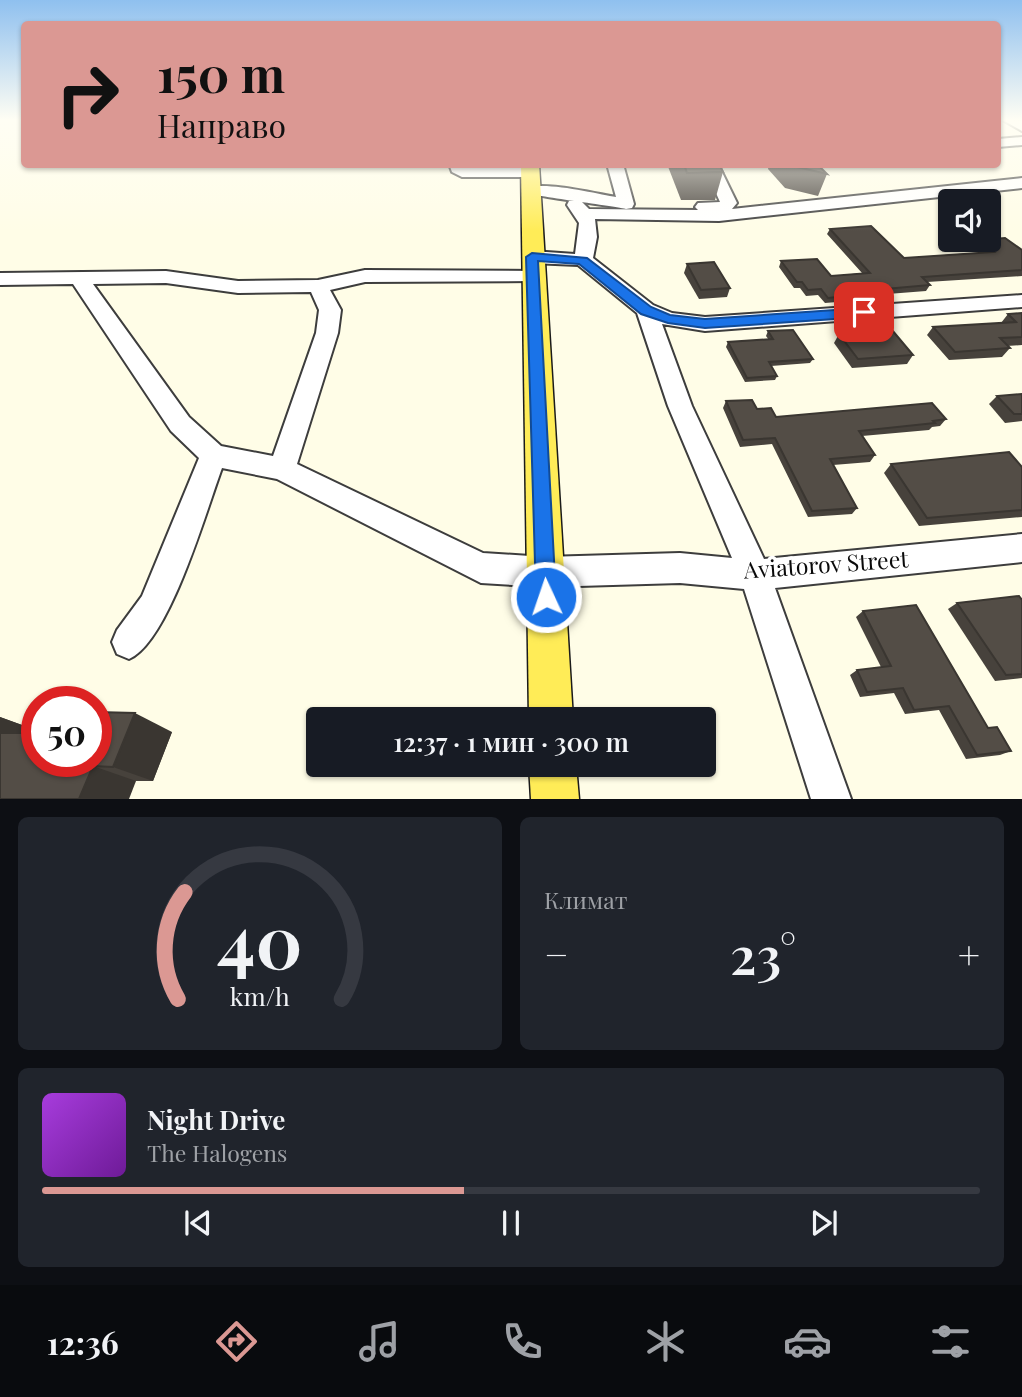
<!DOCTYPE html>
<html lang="ru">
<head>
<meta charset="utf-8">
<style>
  body { margin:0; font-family:"Playfair Display",serif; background:#20242c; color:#f1f3f6; height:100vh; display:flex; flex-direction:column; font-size:26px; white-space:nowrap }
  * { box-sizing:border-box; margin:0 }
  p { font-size:23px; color:#9ea1a6 }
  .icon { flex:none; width:38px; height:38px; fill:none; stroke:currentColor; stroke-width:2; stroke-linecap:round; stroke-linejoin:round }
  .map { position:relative; height:799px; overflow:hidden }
  .sheet { display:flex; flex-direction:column; gap:18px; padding:18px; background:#0d0f14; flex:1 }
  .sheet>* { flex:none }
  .top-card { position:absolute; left:21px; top:21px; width:980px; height:147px; border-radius:7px; box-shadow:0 2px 5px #0004; background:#db9893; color:#111; overflow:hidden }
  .tools { position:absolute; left:938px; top:189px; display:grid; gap:14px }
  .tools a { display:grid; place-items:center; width:63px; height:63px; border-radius:7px; background:#171b24; box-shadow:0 2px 5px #0004; font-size:35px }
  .speed { position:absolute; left:21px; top:686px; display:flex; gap:14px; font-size:35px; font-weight:700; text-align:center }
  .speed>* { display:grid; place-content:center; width:91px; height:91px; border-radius:50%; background:#171b24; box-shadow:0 2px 5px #0004; line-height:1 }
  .speed .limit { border:10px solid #d22; background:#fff; color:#111 }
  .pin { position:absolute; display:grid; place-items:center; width:60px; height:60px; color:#fff; margin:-30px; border-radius:14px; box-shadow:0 4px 10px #0006 }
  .me { position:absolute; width:77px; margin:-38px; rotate:357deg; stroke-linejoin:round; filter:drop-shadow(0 0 5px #0008) }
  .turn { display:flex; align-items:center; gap:24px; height:147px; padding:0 21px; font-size:32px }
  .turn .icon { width:91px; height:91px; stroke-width:2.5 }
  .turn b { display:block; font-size:49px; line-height:60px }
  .big { font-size:52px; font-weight:600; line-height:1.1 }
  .sheet .tile { flex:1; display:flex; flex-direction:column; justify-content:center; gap:10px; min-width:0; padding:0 24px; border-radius:10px; background:#20242c }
  .sheet .dial { align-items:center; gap:0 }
  .dial svg { height:182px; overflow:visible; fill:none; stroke:#363941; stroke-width:7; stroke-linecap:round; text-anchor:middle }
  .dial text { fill:#f1f3f6; stroke:none }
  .song { display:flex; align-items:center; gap:21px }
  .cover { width:84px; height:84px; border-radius:10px; background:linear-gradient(135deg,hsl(280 70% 55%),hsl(280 70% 35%)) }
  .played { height:7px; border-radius:4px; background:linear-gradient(90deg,#db9893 45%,#363941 45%) }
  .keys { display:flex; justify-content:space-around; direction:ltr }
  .heat { display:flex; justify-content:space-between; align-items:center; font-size:38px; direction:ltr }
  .sheet .tiles { flex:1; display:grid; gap:18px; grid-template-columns:1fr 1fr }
  .tile:last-child { grid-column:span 2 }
  .trip { position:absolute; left:306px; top:707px; width:410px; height:70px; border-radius:7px; background:#171b24; box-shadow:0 2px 5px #0004; font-weight:600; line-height:70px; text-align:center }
  .tab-bar { display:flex; height:112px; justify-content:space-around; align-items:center; background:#090b0e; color:#9ea1a6 }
  .tab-bar .icon { width:49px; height:49px }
  .tab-bar .active { color:#db9893 }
  .tab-bar b { font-size:32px; color:#f1f3f6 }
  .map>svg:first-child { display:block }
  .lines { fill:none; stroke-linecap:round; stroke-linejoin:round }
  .minor-casing { stroke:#3d3d3d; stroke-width:4 }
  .major-casing { stroke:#1b1b1b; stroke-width:3 }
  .minor { fill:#fff; fill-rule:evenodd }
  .major { fill:#ffec57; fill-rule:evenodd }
  .wall { fill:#47423c }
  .shaded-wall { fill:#3a3631 }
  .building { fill:#534d46; stroke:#3a3631; stroke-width:2 }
  .route { fill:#1a73e8; stroke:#114b97; stroke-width:2 }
  .labels { text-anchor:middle; stroke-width:7; stroke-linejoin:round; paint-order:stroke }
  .near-street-label { font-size:23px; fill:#0a0a0a; stroke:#fff }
</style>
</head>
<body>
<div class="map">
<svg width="1022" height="799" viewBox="0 0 1022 799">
  <rect width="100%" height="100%" fill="#fffde7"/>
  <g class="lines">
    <defs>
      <g id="minor">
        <polygon points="1001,119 1022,121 1022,131"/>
        <polygon points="1022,137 1022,145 998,147 998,139"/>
        <polygon points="449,164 465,164 465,167 530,167 538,172 530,177 462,177 452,172"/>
        <path d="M607 164H623L634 204 632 208 626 209C610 205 527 196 522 191 534 178 597 194 616 197Z"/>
        <path d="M703 164H718L737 203 732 209 1022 178V188L719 221 595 219 597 237 593 258 653 305 672 313 705 317 1022 295V307L705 331 662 324 692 406 764 559 1022 534V562L775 588 851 799H811L744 589 680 583 545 587 481 583 277 479 222 468C206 511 169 642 129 659L117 654 112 642 117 630 142 596 199 458 171 431 73 284 0 285V273L166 271 238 281 318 280 365 270 540 271 543 275 540 279 533 281 365 282 330 290 341 310 338 333 297 464 483 553 545 557 680 553 732 558 668 406 637 313 578 265 532 263 523 257 532 251 575 254 579 223 567 205 569 201H581L589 209 698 210 695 207 698 203 720 202ZM166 283 238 293 311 292 319 310 316 333 273 456 221 446 189 417 93 284Z"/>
      </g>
      <g id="major">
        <polygon points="521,164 539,164 573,719 529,719"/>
        <polygon points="529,765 576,765 579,799 531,799"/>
      </g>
    </defs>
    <use href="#minor" class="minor-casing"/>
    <use href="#major" class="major-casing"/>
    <use href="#minor" class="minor"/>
    <use href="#major" class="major"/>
  </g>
  <g class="wall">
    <polygon points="667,164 719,164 723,172 715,200 681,200"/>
    <polygon points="769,164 817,164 827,174 818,196 785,188 768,169"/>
    <polygon points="830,229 904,258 985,252 976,245 980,240 1022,250 1022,276 927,282 930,285 926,291 875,295 873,299 825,303 818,295 806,296 800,288 794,288 779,267 781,261 831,276 862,273 827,234"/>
    <polygon points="687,264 730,288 727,297 699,299 684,273"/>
    <polygon points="1022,313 1022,345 1007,346 1010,348 1002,357 949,360 927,335 933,327 1001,323 1008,314"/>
    <polygon points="768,331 813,359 810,363 771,366 777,376 775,380 745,382 726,347 728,342 769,340 766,336"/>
    <polygon points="839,334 913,355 907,364 852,368 834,343"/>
    <polygon points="1022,394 1022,421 1005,423 989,404 997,396"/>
    <polygon points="726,401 757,409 776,417 946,419 940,426 932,427 929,430 862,436 875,455 870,462 833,465 857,508 852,514 808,517 772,444 740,447 723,408"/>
    <polygon points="891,464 1022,467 1022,517 919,526 884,473"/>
    <polygon points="1022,600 1022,678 995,681 948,609 957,603"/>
    <polygon points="863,611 988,728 1011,751 1000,755 966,759 939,710 905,714 894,693 860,697 850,675 857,670 881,667 856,617"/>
    <polygon points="0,717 33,729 31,733 37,761 172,732 153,781 136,781 0,799"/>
  </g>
  <g class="shaded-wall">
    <polygon points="135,713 172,732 153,781 113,767"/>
    <polygon points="0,717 33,729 23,749 0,742"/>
    <polygon points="93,766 136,781 129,799 79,799"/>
  </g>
  <g class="building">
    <polygon points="684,164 719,164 723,172 687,173"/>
    <polygon points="791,164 817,164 827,174 793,166"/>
    <polygon points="871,226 904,258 994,252 980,240 1005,238 1022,250 1022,270 922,277 930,285 873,290 876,293 828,298 821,289 808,290 802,282 797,282 781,261 817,259 831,276 870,273 830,229"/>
    <polygon points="714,262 730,288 701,290 687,264"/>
    <polygon points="1022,313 1022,337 1000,338 1010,348 955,352 933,327 1016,322 1008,314"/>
    <polygon points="793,330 813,359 769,362 777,376 747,378 728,342 773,339 768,331"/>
    <polygon points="892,330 913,355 858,359 839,334"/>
    <polygon points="1022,394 1022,414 1014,414 997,396"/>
    <polygon points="752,400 757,409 771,408 776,417 932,403 946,419 933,421 935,423 859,431 875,455 830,459 857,508 812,511 775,438 743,440 726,401"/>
    <polygon points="1009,452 1022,467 1022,510 927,518 891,464"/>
    <polygon points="1019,596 1022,600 1022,674 1006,675 957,603"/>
    <polygon points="916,605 988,728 997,727 1011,751 977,755 949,706 914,710 903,688 867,692 857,670 891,666 863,611"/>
    <polygon points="96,712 135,713 113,767 93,766 79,799 0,799 0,733 37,733 37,761 96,761"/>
  </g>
  <linearGradient id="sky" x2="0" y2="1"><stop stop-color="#8fc0ef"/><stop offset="0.52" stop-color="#fffef4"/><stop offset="1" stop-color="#fffef4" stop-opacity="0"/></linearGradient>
  <rect width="1022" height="231" fill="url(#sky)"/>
  <polygon class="route" points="532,253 587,258 651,307 670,315 705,319 864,308 871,312 864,317 705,328 668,323 641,314 579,264 538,261 556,597 553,604 546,607 539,604 536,597 526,257"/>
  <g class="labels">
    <g class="near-street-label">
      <text transform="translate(826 565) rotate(-4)" y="8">Aviatorov Street</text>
    </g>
  </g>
</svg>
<div class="tools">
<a><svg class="icon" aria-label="sound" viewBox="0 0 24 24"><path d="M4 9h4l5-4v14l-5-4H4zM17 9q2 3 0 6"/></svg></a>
</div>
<div class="speed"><div class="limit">50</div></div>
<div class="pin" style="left:864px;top:312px;background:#d93025"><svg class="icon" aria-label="arrive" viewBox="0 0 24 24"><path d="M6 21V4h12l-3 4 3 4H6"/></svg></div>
<svg class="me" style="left:546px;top:597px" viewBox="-20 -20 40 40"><circle r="17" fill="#1a73e8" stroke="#fff" stroke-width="3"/><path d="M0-11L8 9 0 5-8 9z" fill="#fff"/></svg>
<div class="trip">12:37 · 1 мин · 300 m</div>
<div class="top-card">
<div class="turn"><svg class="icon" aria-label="right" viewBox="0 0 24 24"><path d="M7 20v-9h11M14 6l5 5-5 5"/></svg><div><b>150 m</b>Направо</div></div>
</div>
</div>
<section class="sheet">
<div class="tiles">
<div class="tile dial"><svg viewBox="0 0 100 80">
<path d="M14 69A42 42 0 1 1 86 69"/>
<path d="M14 69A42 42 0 0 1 17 22" stroke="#db9893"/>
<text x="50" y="56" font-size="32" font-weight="700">40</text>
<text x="50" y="72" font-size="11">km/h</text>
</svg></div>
<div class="tile"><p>Климат</p>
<div class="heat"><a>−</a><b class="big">23°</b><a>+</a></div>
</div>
<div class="tile">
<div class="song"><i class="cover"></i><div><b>Night Drive</b><p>The Halogens</p></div></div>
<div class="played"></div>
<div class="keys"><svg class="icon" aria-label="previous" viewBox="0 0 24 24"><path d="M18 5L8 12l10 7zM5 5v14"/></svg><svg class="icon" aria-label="pause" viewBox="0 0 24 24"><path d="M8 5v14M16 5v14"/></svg><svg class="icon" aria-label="next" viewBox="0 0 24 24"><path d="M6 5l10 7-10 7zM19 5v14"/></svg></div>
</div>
</div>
</section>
<nav class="tab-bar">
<b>12:36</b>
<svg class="icon active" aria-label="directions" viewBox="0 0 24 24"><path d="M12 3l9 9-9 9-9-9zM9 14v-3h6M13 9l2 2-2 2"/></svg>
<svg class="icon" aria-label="music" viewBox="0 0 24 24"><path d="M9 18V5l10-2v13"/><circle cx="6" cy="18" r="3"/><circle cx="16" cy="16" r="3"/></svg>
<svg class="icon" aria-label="phone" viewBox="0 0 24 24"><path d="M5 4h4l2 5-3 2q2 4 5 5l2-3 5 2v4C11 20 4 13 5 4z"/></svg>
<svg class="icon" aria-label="climate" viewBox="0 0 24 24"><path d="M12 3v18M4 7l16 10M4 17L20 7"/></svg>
<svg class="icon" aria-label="car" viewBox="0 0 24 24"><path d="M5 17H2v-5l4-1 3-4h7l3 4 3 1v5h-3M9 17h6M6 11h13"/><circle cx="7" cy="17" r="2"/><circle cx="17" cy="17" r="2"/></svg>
<svg class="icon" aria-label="filters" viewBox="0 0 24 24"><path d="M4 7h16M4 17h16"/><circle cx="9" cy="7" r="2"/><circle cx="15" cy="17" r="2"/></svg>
</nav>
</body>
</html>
